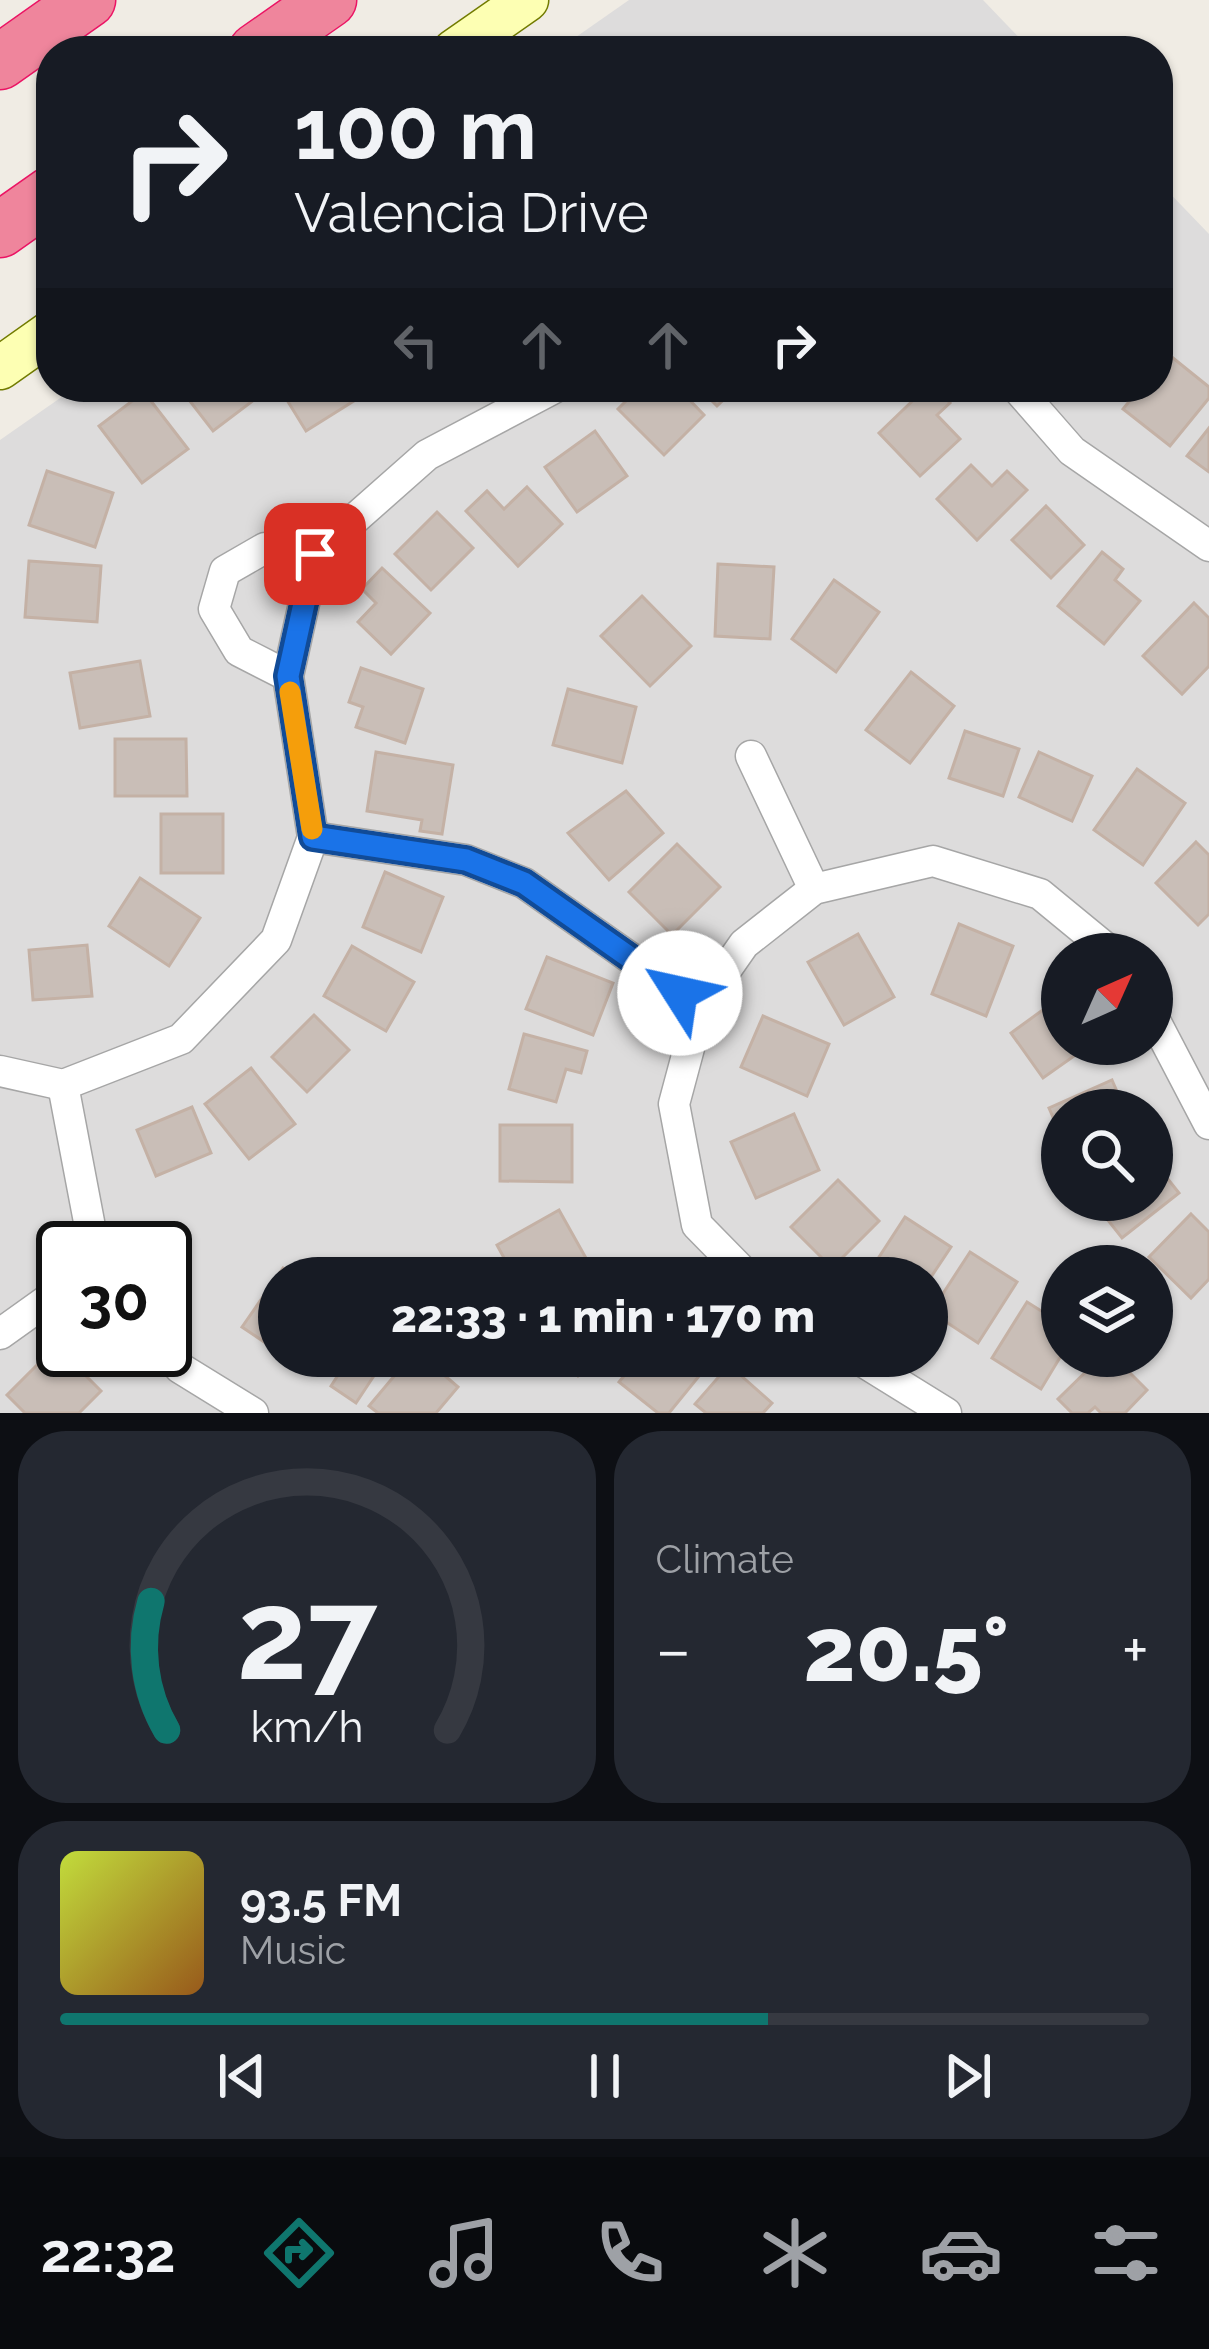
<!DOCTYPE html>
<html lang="en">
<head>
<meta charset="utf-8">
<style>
  body { margin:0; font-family:Raleway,sans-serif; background:#242831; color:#f1f3f6; height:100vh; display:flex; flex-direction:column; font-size:45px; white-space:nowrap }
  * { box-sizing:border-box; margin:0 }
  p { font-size:39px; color:#9ea1a6 }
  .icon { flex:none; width:66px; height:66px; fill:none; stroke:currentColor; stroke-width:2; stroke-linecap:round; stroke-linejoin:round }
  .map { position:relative; height:1413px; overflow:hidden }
  .drawer { display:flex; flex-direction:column; gap:18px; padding:18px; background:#0d0f14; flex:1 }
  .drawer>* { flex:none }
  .top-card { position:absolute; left:36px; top:36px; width:1137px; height:366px; border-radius:48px; box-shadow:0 3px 9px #0004; background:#171b24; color:#f1f3f6; overflow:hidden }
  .needle { width:78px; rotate:45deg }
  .fabs { position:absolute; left:1041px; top:933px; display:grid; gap:24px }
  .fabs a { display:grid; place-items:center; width:132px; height:132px; border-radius:50%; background:#171b24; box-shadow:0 3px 9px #0004; font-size:60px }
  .speed { position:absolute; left:36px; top:1221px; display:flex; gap:24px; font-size:60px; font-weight:700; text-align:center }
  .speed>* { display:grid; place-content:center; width:156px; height:156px; border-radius:50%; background:#171b24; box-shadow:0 3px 9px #0004; line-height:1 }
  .speed .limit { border:6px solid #111; border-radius:18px; background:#fff; color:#111 }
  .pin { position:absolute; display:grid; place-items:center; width:102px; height:102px; color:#fff; margin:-51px; border-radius:24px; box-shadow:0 6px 18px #0006 }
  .me { position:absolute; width:132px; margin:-66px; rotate:305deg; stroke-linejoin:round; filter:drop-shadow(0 0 9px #0008) }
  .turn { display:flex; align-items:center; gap:42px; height:252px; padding:0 60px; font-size:54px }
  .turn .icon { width:156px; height:156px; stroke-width:2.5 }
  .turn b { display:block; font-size:84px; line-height:102px }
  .lanes { display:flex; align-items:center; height:114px; padding:0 60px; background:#0003; justify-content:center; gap:60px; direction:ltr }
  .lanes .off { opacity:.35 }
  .big { font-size:90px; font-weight:800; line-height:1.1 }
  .drawer .tile { flex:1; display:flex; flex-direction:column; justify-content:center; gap:18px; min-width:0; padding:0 42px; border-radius:48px; background:#242831 }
  .drawer .dial { align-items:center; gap:0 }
  .dial svg { height:312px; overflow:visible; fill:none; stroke:#363941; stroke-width:7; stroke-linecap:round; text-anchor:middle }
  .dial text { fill:#f1f3f6; stroke:none }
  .song { display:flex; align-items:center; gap:36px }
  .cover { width:144px; height:144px; border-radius:18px; background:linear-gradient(135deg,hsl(70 70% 55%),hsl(30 70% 35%)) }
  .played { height:12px; border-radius:6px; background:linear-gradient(90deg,#0f766e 65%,#363941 65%) }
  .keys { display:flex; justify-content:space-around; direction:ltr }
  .heat { display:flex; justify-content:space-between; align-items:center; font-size:66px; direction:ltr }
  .drawer .tiles { flex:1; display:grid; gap:18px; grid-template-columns:1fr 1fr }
  .tile:last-child { grid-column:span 2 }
  .trip { position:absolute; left:258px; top:1257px; width:690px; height:120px; border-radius:60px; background:#171b24; box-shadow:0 3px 9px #0004; font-weight:800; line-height:120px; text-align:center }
  .dock { display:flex; height:192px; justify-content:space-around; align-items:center; background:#090b0e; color:#9ea1a6 }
  .dock .icon { width:84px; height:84px }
  .dock .active { color:#0f766e }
  .dock b { font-size:54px; color:#f1f3f6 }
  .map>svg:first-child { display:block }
  .residential { fill:#dddcdc; fill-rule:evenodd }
  .building { fill:#c9beb7; stroke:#c4b1a5; stroke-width:3 }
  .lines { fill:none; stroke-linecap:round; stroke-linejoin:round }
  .street-casing { stroke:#a6a6a6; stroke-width:33 }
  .secondary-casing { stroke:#727b00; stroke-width:45 }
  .highway-casing { stroke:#eb1464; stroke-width:57 }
  .street { stroke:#fff; stroke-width:30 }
  .secondary { stroke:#fdffb3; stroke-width:42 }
  .highway { stroke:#ef859c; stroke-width:54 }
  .route-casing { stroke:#114b97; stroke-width:30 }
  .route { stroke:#1a73e8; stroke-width:21 }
  .slow { stroke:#f59e0b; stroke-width:21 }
</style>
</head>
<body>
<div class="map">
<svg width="1209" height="1413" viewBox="0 0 1209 1413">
  <rect width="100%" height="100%" fill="#f0ece4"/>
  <g class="residential">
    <polygon points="629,0 983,0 1032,51 556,51"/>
    <path d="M1158 181 1209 234V1413H0V440L76 387H1158ZM1062 954H1152V1044H1062ZM1062 1110H1152V1200H1062ZM63 1248H165V1350H63ZM1062 1266H1152V1356H1062ZM279 1278H927V1356H279Z"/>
  </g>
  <g class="building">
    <polygon points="1168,354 1209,387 1209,398 1170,446 1123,409 1141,387 1158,387 1158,366"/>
    <polygon points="179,387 253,387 259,396 213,431"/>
    <polygon points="279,387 350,387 357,399 306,431"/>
    <polygon points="640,387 677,387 704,415 664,455 618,409"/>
    <polygon points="698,387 737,387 717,406"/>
    <polygon points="927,387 936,387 950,403 937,415 960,439 920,476 879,433"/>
    <polygon points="144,392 188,449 142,483 99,426"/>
    <polygon points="1209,428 1209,472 1187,456"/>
    <polygon points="595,431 627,476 577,512 545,467"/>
    <polygon points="971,465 992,486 1007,471 1027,490 977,540 937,499"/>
    <polygon points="47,471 113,493 95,547 29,525"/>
    <polygon points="527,487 562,524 518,566 466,511 487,491 504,509"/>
    <polygon points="1046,506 1084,545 1051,578 1012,540"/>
    <polygon points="437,512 473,548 431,590 395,554"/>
    <polygon points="1102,552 1123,569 1115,580 1140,601 1104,644 1058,606"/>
    <polygon points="29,561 101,566 97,622 25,617"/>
    <polygon points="718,564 774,567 770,639 715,636"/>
    <polygon points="382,568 430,613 391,654 358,622 376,603 362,589"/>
    <polygon points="834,580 879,612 836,672 792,639"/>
    <polygon points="642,596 691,646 650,686 601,636"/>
    <polygon points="1194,603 1209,618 1209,666 1182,694 1143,656"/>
    <polygon points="140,661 150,716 80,728 70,673"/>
    <polygon points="361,668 423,689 405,743 356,727 363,707 349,702"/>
    <polygon points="911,672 954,706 910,763 866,730"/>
    <polygon points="568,689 636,707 622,763 553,745"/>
    <polygon points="965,731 1019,749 1003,796 949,778"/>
    <polygon points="115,739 186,739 187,796 115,796"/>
    <polygon points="376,752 453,765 442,834 420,831 422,820 367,811"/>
    <polygon points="1039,752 1092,776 1072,821 1019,797"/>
    <polygon points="1137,769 1185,803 1143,865 1094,830"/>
    <polygon points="626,791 663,833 609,880 568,833"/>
    <rect x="161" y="814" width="62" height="59"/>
    <polygon points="1196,842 1209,855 1209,914 1198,925 1156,883"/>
    <polygon points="677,844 720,887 672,935 629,892"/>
    <polygon points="385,872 443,897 421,952 363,927"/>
    <polygon points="140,878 200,918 169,966 109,926"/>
    <polygon points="959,924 1013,946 986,1016 932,994"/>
    <polygon points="858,934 894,997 844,1025 808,962"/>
    <polygon points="87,945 92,996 33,1000 29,950"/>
    <polygon points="352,946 414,982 386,1031 324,996"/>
    <polygon points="547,957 613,983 593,1035 526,1009"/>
    <polygon points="1062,996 1062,1044 1091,1044 1043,1078 1011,1033"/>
    <polygon points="314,1015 349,1050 307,1092 272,1057"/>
    <polygon points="763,1016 829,1044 807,1096 741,1067"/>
    <polygon points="524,1034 587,1051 581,1073 566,1069 556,1102 509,1089"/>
    <polygon points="251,1068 295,1124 249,1159 205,1104"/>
    <polygon points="1112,1080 1125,1110 1062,1110 1062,1138 1049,1108"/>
    <polygon points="192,1107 211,1153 156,1176 137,1130"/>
    <polygon points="794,1114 819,1170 756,1198 731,1142"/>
    <polygon points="500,1125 572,1125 572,1182 500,1181"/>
    <polygon points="1152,1159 1179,1193 1122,1238 1092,1200 1152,1200"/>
    <polygon points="838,1180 879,1221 832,1268 791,1227"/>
    <polygon points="559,1210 587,1260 555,1278 515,1278 497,1245"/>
    <polygon points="1191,1214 1209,1232 1209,1279 1191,1298 1149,1257"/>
    <polygon points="905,1217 951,1247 927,1283 927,1278 901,1272 898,1278 868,1274"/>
    <polygon points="970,1252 1017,1282 978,1343 931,1312"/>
    <polygon points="283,1268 298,1278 279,1278 279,1352 242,1327"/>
    <polygon points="1027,1302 1062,1324 1062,1354 1041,1389 992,1358"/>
    <polygon points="56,1346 101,1391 79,1413 25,1413 7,1395"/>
    <polygon points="322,1356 387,1356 356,1403 331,1386 342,1369"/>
    <polygon points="411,1356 422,1356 458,1387 436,1413 378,1413 369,1406"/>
    <polygon points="559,1356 600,1356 578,1376"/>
    <polygon points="640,1356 687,1356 704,1370 669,1413 658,1413 619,1382"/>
    <polygon points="1102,1356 1113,1356 1147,1390 1125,1413 1101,1413 1095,1407 1088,1413 1072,1413 1058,1399"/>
    <polygon points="729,1365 772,1403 763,1413 706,1413 695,1404"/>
  </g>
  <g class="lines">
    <defs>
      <g id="street">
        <polyline points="1016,387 1072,451 1209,546"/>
        <polyline points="288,676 239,651 214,609 225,571 265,548 315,554"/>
        <polyline points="751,756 814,889"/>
        <polyline points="313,837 466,860 524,883 700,1007"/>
        <polyline points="1152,1015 1209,1124"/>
        <polyline points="0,1071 63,1085 181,1039 276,940 313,837 288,676 315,554 427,455 556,387"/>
        <polyline points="63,1085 94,1248"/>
        <polyline points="749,1278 697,1225 674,1104 700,1007 744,944 814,889 933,861 1040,894 1113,954"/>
        <polyline points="0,1334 63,1289"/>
        <polyline points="165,1349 180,1368 253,1413"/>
        <polyline points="854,1356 946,1413"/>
      </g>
      <g id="secondary">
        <polyline points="454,51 527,0"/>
        <polyline points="0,368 51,332"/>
      </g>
      <g id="highway">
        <polyline points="256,51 329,0"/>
        <polyline points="0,62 88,0"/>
        <polyline points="0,230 51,194"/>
      </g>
    </defs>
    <use href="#street" class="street-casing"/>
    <use href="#secondary" class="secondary-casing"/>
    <use href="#highway" class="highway-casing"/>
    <use href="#street" class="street"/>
    <use href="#secondary" class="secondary"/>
    <use href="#highway" class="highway"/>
  </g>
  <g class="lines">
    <defs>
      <polyline id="route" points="315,554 288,676 313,837 466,860 524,883 680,993"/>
    </defs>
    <use href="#route" class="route-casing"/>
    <use href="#route" class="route"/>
    <polyline class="slow" points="290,692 312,829"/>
  </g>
</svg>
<div class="fabs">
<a><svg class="needle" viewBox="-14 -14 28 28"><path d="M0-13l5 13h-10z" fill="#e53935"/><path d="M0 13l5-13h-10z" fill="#9ea1a6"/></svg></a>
<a><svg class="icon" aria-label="search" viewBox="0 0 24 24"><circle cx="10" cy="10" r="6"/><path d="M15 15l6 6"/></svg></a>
<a><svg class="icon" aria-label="layers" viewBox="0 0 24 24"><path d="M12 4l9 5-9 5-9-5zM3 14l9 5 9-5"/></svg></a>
</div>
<div class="speed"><div class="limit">30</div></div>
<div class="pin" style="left:315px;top:554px;background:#d93025"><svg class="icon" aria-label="arrive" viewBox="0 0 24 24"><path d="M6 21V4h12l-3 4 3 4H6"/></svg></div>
<svg class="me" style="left:680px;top:993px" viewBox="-20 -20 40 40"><circle r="19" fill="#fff"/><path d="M0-13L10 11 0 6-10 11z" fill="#1a73e8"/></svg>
<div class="trip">22:33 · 1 min · 170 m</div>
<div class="top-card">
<div class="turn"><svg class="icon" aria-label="right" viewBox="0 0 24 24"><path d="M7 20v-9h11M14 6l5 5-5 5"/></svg><div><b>100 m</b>Valencia Drive</div></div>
<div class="lanes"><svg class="icon off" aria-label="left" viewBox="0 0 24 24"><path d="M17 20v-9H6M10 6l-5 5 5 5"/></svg><svg class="icon off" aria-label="ahead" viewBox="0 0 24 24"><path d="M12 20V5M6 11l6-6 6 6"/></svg><svg class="icon off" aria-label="ahead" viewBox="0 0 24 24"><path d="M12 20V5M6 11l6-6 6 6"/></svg><svg class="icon" aria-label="right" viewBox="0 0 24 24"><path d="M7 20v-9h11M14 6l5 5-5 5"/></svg></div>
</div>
</div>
<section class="drawer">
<div class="tiles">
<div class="tile dial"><svg viewBox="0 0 100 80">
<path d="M14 69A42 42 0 1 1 86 69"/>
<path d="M14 69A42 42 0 0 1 10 36" stroke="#0f766e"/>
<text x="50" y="56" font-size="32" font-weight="700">27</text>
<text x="50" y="72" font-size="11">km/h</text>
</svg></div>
<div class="tile"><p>Climate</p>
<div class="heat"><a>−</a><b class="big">20.5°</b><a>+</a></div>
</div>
<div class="tile">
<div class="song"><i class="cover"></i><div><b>93.5 FM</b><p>Music</p></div></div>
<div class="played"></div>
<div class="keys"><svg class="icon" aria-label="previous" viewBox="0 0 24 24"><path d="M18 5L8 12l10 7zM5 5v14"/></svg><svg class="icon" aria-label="pause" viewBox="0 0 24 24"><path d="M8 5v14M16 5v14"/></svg><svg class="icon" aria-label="next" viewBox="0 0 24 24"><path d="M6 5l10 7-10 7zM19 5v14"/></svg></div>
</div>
</div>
</section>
<nav class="dock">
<b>22:32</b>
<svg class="icon active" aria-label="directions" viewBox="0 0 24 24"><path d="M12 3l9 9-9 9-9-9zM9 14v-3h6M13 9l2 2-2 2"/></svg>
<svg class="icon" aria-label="music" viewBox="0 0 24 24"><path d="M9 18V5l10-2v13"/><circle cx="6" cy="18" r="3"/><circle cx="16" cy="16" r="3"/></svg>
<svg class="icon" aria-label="phone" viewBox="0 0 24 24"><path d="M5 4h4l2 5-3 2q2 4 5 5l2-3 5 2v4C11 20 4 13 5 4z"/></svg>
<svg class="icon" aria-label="climate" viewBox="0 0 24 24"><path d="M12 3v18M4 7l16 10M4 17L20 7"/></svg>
<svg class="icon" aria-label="car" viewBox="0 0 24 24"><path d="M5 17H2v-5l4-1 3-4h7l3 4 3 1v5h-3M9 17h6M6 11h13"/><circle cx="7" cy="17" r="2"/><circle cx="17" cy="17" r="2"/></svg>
<svg class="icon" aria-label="filters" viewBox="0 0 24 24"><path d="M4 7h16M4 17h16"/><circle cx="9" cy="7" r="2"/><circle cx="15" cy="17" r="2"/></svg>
</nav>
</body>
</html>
